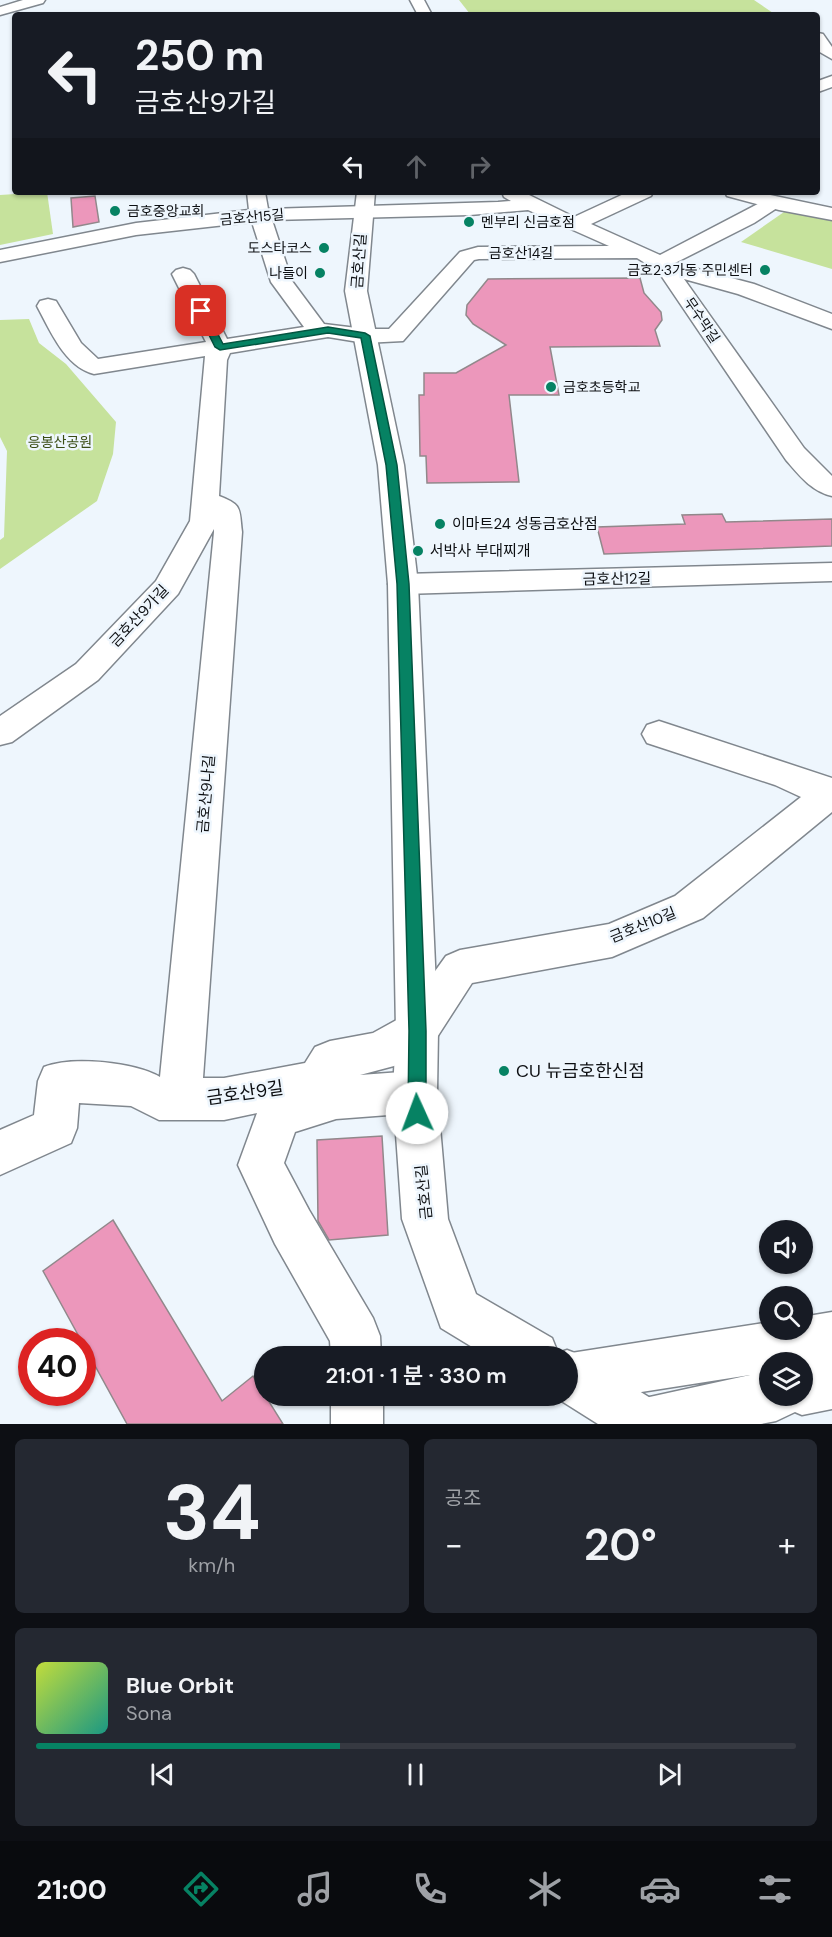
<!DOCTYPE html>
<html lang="ko">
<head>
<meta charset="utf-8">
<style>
  body { margin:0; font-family:"DM Sans","Noto Sans KR",sans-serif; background:#242831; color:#f1f3f6; height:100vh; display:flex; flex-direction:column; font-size:22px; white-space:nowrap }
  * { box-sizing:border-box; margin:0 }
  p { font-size:20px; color:#9ea1a6 }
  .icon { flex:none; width:33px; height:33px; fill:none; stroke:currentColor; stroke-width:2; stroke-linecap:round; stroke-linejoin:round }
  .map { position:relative; height:1424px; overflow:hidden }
  .drawer { display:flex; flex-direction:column; gap:15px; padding:15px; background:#0d0f14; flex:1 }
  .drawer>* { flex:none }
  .banner { position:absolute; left:12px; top:12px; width:808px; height:183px; border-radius:6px; box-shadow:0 2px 4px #0004; background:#171b24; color:#f1f3f6; overflow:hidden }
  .buttons { position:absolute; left:759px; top:1220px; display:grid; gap:12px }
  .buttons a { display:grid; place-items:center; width:54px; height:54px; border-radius:50%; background:#171b24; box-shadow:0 2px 4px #0004; font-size:30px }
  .speed { position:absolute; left:18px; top:1328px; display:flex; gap:12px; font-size:30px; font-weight:700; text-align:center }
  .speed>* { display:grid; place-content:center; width:78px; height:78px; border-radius:50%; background:#171b24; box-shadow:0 2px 4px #0004; line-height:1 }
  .speed .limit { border:9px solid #d22; background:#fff; color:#111 }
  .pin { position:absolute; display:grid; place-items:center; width:51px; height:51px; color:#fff; margin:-26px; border-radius:12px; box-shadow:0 3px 9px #0006 }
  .me { position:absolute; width:66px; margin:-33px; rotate:358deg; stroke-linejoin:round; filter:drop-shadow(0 0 4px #0008) }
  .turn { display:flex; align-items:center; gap:21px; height:126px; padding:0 24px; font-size:27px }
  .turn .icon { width:78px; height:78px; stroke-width:2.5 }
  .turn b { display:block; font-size:42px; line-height:51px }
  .lanes { display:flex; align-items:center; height:57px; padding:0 24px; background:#0003; justify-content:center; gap:30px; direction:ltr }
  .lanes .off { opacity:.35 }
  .big { font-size:45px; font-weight:600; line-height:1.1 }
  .drawer .widget { flex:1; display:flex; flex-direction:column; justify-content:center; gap:9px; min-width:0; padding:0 21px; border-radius:9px; background:#242831 }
  .drawer .dial { align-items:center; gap:0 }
  .dial b { font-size:78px; line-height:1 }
  .song { display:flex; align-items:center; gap:18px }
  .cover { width:72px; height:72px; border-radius:9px; background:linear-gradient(135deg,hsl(70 70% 55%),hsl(170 70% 35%)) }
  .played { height:6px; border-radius:3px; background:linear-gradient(90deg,#068263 40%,#363941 40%) }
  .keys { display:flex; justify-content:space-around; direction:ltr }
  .heat { display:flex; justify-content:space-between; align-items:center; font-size:33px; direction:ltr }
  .drawer .tiles { flex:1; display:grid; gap:15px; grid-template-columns:1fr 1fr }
  .widget:last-child { grid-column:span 2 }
  .trip { position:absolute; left:254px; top:1346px; width:324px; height:60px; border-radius:30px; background:#171b24; box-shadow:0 2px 4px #0004; font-weight:600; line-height:60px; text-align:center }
  .dock { display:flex; height:96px; justify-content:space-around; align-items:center; background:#090b0e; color:#9ea1a6 }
  .dock .icon { width:42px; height:42px }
  .dock .current { color:#068263 }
  .dock b { font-size:27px; color:#f1f3f6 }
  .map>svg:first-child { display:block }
  .green { fill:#c6e29c }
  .building { fill:#ec97bb; stroke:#91888b; stroke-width:1.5 }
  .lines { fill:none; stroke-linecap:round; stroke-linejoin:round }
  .street-casing { stroke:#80878e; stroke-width:3 }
  .secondary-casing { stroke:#80878e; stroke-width:3 }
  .street { fill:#fff; fill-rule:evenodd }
  .secondary { fill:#fff; fill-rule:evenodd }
  .route { fill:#068263; stroke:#045440; stroke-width:1.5 }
  .poi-dot { fill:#068263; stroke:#eef6fd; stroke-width:2 }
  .labels { text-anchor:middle; stroke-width:5; stroke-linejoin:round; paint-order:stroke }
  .far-poi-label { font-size:14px; fill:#0d0f12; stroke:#eef6fd; text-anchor:start }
  .far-street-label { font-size:14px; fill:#0d0f12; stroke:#eef6fd }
  .far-park-label { font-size:14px; fill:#3a4d14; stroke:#eef6fd }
  .street-label { font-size:15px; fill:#0d0f12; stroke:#eef6fd }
  .poi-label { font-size:15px; fill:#0d0f12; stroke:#eef6fd; text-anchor:start }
  .near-poi-label { font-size:18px; fill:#0d0f12; stroke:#eef6fd; text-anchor:start }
  .near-street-label { font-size:18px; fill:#0d0f12; stroke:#eef6fd }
</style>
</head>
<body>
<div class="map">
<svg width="832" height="1424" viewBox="0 0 832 1424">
  <rect width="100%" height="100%" fill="#eef6fd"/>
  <g class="green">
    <polygon points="459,0 754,0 776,15 474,15 470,14"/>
    <polygon points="47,192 53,234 0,245 0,195"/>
    <polygon points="784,212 832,220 832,269 741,242"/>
    <polygon points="29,319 39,343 66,364 116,422 113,454 97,501 0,569 0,540 4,537 7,451 0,437 0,320"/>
  </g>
  <g class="building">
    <polygon points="95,196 99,222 73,227 71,198"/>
    <polygon points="640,278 644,293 661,312 662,320 655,330 660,346 550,347 559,395 509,395 519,482 427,483 426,456 420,456 419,395 424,395 424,373 456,373 506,345 473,324 466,315 467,305 488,279"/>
    <polygon points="722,514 726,522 832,519 832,546 604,554 597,527 685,524 682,515"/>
    <polygon points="382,1136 388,1235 329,1240 318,1221 317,1140"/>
    <polygon points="113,1220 222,1401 253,1376 283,1424 127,1424 43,1271"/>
  </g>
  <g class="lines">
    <defs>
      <g id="street">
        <polygon points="23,0 45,0 43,3 0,15 0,7"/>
        <path d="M247 192H265L268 209 498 202 511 201 504 197 502 192H523L574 217 628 192H653L651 196 591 224 660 255 773 196 780 198 783 202 780 206 754 223 675 263 754 284 832 314V329L738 294 684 279 804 448 832 476V496C811 491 799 475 786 460L658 271 637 258 479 259 474 260 403 341 365 343 328 337 230 353 227 360 219 496C243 505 239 509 242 532L203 1078H224L305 1063 315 1047 330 1041 373 1033 402 1017 446 956 460 950 609 924 675 896 801 797 775 785 647 743 642 734 647 725 659 721 832 778V812L703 918 612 957 472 983 432 1045 394 1066 360 1075 415 1071 430 1077 437 1092 430 1107 415 1113 336 1119 295 1132 284 1163 309 1210 373 1318 380 1336 381 1356H331L330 1341 275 1244 238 1165 257 1113 224 1120H159L131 1106 79 1103 77 1128 71 1143 0 1175V1130L34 1115 38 1081 44 1067C72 1056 134 1062 160 1077L214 532V529L178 594 98 680 12 742 0 745V716L76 664 156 581 190 521 205 356 94 374C65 367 50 330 37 306L40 301 48 299 56 301 81 343 98 359 206 342 172 274 176 270 183 268 190 270 194 274 227 339 304 327 271 282 252 222 136 235 0 262V250L136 223 249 210ZM528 210 609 246 478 247 460 252 389 329H365L324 324 292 281 272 220 470 215Z"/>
        <polygon points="832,563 832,581 403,594 393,591 388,584 393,577 403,574"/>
        <path d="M832 1312V1409L802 1415 795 1412 776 1421 761 1424H619L627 1406 645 1398 750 1375 571 1403 553 1395H567V1356H563L571 1353 770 1322V1329H802V1317ZM770 1362H802V1395H770Z"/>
        <rect x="331" y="1395" width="52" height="29"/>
      </g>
      <g id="secondary">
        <polygon points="410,0 424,0 432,15 418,15"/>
        <polygon points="818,33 823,34 832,47 832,59 818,51"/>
        <polygon points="832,76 832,87 818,92 818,81"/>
        <polygon points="357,192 375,192 367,291 404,465 418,584 438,1031 437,1092 448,1219 476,1294 552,1338 558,1353 567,1350 585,1357 663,1406 671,1424 598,1424 552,1395 567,1395 567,1356 487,1356 441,1328 402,1219 393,1092 396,1031 388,584 378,465 345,291"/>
        <polygon points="725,192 756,192 832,208 832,220 779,210 727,196"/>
      </g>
    </defs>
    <use href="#street" class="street-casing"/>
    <use href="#secondary" class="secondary-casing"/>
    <use href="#street" class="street"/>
    <use href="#secondary" class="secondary"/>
  </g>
  <polygon class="route" points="201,308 206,311 223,344 328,327 365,333 370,336 397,465 409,584 426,1031 426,1113 423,1120 417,1122 410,1120 408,1113 409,1031 397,584 386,465 361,338 328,333 220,350 215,347 197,311"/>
  <g class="poi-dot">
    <circle cx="115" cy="211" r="6"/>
    <circle cx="469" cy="222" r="6"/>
    <circle cx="324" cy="248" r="6"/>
    <circle cx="765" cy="270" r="6"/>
    <circle cx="320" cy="273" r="6"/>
    <circle cx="551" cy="387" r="6"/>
    <circle cx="440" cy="524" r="6"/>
    <circle cx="418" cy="551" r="6"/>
    <circle cx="504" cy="1071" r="6"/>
  </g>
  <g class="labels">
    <g class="far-poi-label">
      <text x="127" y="216">금호중앙교회</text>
      <text x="481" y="227">멘부리 신금호점</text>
      <text x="312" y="253" text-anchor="end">도스타코스</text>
      <text x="753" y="275" text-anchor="end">금호2·3가동 주민센터</text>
      <text x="308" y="278" text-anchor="end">나들이</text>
      <text x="563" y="392">금호초등학교</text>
    </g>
    <g class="far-street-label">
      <text transform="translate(252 217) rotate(-5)" y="5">금호산15길</text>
      <text x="521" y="258">금호산14길</text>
      <text transform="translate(702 320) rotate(56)" y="5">무수막길</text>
    </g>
    <g class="far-park-label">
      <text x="60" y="447">응봉산공원</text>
    </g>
    <g class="street-label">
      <text transform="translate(359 261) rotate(-86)" y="5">금호산길</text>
      <text transform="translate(617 579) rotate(-1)" y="5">금호산12길</text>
      <text transform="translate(139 616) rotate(-47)" y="5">금호산9가길</text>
      <text transform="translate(206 794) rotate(-85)" y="5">금호산9나길</text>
      <text transform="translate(643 925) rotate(-22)" y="5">금호산10길</text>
      <text transform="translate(424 1192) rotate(-96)" y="5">금호산길</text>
    </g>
    <g class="poi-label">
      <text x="452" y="529">이마트24 성동금호산점</text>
      <text x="430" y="556">서박사 부대찌개</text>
    </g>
    <g class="near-poi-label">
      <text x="516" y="1077">CU 뉴금호한신점</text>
    </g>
    <g class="near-street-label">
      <text transform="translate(245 1093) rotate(-8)" y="6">금호산9길</text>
    </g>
  </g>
</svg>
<div class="buttons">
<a><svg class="icon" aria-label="sound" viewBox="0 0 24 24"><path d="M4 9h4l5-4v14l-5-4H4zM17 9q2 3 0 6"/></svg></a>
<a><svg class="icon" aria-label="search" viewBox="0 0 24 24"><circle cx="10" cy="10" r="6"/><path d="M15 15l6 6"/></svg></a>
<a><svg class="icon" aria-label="layers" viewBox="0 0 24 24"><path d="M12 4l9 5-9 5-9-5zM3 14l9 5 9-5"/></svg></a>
</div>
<div class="speed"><div class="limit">40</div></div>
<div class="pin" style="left:201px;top:311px;background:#d93025"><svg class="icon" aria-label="arrive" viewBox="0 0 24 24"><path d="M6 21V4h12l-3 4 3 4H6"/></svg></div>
<svg class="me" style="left:417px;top:1113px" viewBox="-20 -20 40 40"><circle r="19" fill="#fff"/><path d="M0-13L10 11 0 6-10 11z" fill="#068263"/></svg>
<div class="trip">21:01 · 1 분 · 330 m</div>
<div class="banner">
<div class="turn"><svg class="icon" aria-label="left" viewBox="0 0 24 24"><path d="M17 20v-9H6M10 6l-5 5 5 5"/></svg><div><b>250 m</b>금호산9가길</div></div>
<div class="lanes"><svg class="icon" aria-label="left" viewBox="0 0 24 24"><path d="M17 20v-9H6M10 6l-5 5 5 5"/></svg><svg class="icon off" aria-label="ahead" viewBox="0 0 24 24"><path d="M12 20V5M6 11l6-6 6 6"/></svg><svg class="icon off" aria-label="right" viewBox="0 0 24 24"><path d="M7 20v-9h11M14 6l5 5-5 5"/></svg></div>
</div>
</div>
<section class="drawer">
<div class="tiles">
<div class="widget dial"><b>34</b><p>km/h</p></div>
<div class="widget"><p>공조</p>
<div class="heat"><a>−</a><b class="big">20°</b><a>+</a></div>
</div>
<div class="widget">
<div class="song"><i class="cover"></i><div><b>Blue Orbit</b><p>Sona</p></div></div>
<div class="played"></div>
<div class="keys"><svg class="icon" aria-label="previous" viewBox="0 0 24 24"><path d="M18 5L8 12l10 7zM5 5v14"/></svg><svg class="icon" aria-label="pause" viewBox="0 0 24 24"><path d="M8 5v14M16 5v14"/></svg><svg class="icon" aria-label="next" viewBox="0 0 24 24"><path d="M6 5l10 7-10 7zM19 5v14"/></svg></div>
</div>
</div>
</section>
<nav class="dock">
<b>21:00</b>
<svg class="icon current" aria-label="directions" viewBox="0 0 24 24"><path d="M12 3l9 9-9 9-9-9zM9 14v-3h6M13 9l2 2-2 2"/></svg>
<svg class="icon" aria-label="music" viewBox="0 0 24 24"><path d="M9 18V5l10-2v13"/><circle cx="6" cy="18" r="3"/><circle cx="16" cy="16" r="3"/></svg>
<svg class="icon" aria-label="phone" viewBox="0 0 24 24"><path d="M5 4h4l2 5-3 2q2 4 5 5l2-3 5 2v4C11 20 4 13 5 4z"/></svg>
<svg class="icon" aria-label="climate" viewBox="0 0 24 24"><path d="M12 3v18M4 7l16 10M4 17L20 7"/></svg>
<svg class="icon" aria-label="car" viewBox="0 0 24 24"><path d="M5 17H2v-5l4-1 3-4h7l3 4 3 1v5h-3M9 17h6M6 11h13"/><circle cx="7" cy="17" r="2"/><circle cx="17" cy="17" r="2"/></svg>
<svg class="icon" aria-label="filters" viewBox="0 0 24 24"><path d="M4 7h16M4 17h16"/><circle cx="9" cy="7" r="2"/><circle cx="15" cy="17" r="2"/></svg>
</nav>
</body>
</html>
